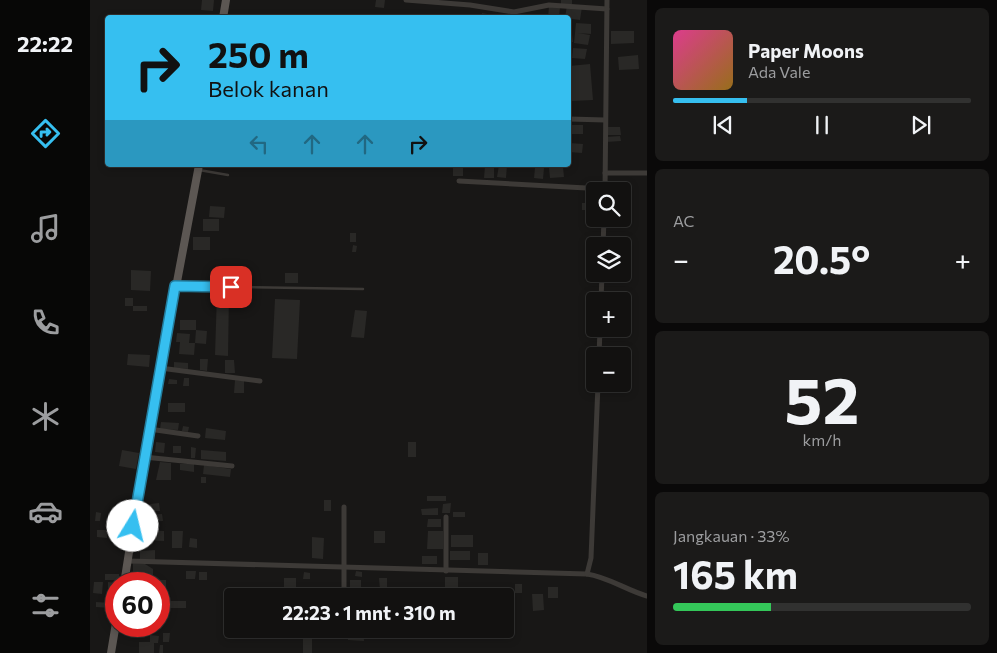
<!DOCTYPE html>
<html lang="id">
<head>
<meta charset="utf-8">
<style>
  body { margin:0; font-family:Commissioner,sans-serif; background:#1b1a19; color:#f1f3f6; height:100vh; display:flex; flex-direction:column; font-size:19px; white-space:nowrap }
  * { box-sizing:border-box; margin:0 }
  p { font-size:16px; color:#9c9d9f }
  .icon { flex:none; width:28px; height:28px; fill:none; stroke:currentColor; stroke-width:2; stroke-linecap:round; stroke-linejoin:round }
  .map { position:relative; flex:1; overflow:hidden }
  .details { display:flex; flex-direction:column; gap:8px; padding:8px; background:#0a0909; width:350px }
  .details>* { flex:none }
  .top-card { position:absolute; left:15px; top:15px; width:466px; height:152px; border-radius:5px; box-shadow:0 2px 8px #0003,0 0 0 1px #313130; background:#36bff0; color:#111; overflow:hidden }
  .controls { position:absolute; left:496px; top:182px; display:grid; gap:10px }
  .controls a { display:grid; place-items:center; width:45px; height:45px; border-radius:5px; background:#121110; box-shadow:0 2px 8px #0003,0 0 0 1px #313130; font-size:25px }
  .speed { position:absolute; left:15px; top:572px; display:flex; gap:10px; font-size:25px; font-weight:700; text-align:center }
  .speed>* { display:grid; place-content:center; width:65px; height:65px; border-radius:50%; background:#121110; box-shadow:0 2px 8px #0003,0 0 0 1px #313130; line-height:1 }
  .speed .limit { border:8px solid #d22; background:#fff; color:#111 }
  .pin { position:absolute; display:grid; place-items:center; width:42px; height:42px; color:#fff; margin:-21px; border-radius:10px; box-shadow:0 2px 8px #0006 }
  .me { position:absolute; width:55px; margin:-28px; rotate:9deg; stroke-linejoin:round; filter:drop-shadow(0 0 4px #0008) }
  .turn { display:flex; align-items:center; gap:18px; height:105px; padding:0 20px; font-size:22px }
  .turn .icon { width:65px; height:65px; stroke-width:2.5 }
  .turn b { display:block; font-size:35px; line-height:42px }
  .lanes { display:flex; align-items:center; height:48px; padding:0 20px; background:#0003; justify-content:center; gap:25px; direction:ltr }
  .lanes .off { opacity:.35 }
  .big { font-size:38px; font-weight:700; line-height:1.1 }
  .details .tile { flex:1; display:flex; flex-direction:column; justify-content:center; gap:8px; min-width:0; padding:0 18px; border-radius:8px; background:#1b1a19 }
  .details .dial { align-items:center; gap:0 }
  .dial b { font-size:65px; line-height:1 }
  .song { display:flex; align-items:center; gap:15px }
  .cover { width:60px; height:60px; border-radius:8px; background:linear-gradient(135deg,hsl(330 70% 55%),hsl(40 70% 35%)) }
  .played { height:5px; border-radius:2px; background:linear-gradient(90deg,#36bff0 25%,#313130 25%) }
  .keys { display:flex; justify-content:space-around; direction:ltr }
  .heat { display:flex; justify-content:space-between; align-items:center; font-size:28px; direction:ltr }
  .charge { height:8px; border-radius:4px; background:linear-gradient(90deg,#34c759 33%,#313130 0) }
  .trip { position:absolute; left:134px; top:588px; width:290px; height:50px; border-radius:5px; background:#121110; box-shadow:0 2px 8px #0003,0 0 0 1px #313130; font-weight:700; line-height:50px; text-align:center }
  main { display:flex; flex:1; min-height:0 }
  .dock { display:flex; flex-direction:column; width:90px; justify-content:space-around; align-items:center; background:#070706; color:#9c9d9f }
  .dock .icon { width:35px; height:35px }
  .dock .active { color:#36bff0 }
  .dock b { font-size:22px; color:#f1f3f6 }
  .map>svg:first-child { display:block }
  .building { fill:#292826 }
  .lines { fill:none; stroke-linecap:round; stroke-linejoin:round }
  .lane { stroke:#3d3a37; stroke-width:2.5 }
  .street { stroke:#3d3a37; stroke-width:5 }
  .primary { stroke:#5c5753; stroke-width:8 }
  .route-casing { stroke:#237c9c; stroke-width:12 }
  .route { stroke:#36bff0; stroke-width:9 }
</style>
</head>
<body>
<main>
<nav class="dock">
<b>22:22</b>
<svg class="icon active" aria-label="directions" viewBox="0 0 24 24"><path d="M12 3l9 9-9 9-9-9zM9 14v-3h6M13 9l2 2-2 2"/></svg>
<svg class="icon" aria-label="music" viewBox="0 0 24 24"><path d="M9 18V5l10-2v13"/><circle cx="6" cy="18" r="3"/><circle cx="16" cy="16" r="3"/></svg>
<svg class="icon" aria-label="phone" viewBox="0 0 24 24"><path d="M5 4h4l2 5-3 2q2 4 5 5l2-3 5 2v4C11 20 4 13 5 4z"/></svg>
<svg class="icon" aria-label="climate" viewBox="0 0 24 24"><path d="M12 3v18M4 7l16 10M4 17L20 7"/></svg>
<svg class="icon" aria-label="car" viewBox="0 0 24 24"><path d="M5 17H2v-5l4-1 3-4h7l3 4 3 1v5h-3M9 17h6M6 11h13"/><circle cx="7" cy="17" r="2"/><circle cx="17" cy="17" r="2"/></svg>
<svg class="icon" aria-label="filters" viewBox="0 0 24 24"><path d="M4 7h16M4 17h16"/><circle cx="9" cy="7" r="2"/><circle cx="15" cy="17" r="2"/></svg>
</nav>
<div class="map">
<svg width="557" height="653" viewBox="0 0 557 653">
  <rect width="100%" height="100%" fill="#181716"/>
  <g class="building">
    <polygon points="112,0 124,0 123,11 111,10"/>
    <polygon points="286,0 295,0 294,8 285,7"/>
    <rect x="471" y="0" width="11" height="4"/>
    <polygon points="477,5 492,7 490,20 475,18"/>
    <polygon points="459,6 470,7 469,18 458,18"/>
    <polygon points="392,13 403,15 403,18 392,18"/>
    <polygon points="486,23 501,24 501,34 488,33 500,35 498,45 484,43"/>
    <polygon points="521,31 544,31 544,43 521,44"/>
    <polygon points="479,34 482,34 483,42 479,42"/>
    <polygon points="483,48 497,49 495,59 482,58"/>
    <polygon points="548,55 549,69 529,70 528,57"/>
    <polygon points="500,64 503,100 481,101 479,66"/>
    <rect x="479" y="125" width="14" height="9"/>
    <polygon points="517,127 530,127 531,135 517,135"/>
    <polygon points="530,136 531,141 516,142 516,137"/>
    <polygon points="479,143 493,144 492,153 479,152"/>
    <rect x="363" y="165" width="10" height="11"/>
    <polygon points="409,165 417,165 416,178 407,177"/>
    <polygon points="395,166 404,167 404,178 394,178"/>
    <polygon points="473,167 474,177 460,178 459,168"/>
    <polygon points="445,168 454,168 453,179 444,178"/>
    <rect x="492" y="203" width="11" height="7"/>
    <polygon points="120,206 135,207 134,218 119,217"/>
    <rect x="113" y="219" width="16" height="12"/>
    <rect x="260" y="233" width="6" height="9"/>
    <rect x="103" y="237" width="17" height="13"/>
    <polygon points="263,245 267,246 266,252 262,252"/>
    <polygon points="41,270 61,271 60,291 41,290"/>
    <rect x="195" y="273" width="13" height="10"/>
    <polygon points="127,293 139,293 138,356 125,355"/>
    <rect x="35" y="298" width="8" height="8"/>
    <polygon points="185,299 210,300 207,359 182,358"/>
    <rect x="43" y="306" width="14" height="5"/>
    <polygon points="265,310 277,311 274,338 261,337"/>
    <rect x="90" y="320" width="16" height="10"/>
    <polygon points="106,330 117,331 116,344 105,343 104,355 89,354 90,342 86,342 87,333 100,334 99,343 105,343"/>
    <polygon points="38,354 60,355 59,367 37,365"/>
    <polygon points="110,359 118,359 117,371 110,370"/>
    <polygon points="135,360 144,360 145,373 135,373"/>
    <polygon points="84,362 98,363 98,369 84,368"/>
    <polygon points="94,378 99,378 99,386 93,386"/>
    <polygon points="79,379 87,380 87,384 78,384"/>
    <polygon points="145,380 154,381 154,393 144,393"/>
    <rect x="78" y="403" width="17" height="9"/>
    <polygon points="71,422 89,423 88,430 70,429"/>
    <polygon points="93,426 99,427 98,432 92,431"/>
    <polygon points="116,428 136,431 135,440 115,438"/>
    <polygon points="66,442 75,443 74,453 65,452"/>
    <rect x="318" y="442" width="8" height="15"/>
    <rect x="83" y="446" width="8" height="7"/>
    <polygon points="101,447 106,448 105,458 101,458"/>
    <polygon points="32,450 49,453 46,469 29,466"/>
    <polygon points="111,450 136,452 136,461 111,459"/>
    <polygon points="70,462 81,463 81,480 66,480"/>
    <polygon points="90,464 104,464 104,472 90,470"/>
    <polygon points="114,465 141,469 140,477 113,474"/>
    <rect x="111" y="477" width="5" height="6"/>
    <rect x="337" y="496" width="19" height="5"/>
    <rect x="234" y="500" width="7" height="11"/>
    <polygon points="69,503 70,511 61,511 60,504"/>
    <polygon points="361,503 360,513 352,513 353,504"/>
    <polygon points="25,508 39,509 38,515 24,514"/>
    <polygon points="348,508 348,515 332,515 331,509"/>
    <polygon points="6,512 11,513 10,521 5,521"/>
    <rect x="363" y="512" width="12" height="5"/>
    <polygon points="72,514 73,521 55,522 54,515"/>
    <polygon points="338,519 351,519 351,527 337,527"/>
    <polygon points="7,530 17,530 17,538 7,537"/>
    <polygon points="50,530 74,531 74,541 50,540"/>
    <polygon points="82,531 93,531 92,548 82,548"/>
    <rect x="284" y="531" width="11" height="12"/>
    <polygon points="338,531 353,531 353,549 337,549"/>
    <rect x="361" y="535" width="22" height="12"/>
    <polygon points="222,537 234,538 233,559 222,558"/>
    <polygon points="100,538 107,539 107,548 99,547"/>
    <polygon points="65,550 65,560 50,560 50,551"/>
    <rect x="360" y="551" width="20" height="9"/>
    <rect x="388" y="553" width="10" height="12"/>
    <rect x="332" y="556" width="15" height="8"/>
    <polygon points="43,563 55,564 63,569 63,575 43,577"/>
    <polygon points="96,571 106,571 105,579 96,579"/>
    <polygon points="266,571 272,572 272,577 265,576"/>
    <rect x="109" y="572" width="8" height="8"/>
    <polygon points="214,572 220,573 220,579 213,579"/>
    <rect x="15" y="574" width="14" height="6"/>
    <rect x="355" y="577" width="13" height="12"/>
    <rect x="194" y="578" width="12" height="12"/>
    <polygon points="289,578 297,578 297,589 290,590"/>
    <polygon points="59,580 76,580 76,594 69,594 69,584 59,584"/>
    <rect x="260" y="580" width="11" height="9"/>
    <polygon points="4,582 13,582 12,594 3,593"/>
    <polygon points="18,582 26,583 26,588 18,588"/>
    <rect x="425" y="584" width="7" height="9"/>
    <rect x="458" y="587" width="10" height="11"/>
    <polygon points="442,594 453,594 454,610 443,611"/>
    <rect x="80" y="601" width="16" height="7"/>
    <polygon points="6,602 21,603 21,608 6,607"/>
    <polygon points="45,626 60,626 60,635 69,636 68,643 64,643 64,653 49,653 49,642 60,642 60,635 45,635"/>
    <polygon points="258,629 273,629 274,641 258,640"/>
    <polygon points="73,633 80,633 79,642 73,642"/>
    <rect x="213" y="638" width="9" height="15"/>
    <polygon points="70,645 73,645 73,653 69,653"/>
  </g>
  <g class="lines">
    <g class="lane">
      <polyline points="109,170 138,175"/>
      <polyline points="87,286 273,289"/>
    </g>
    <g class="street">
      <polyline points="316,0 380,5 424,12 459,5 517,9"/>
      <polyline points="479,119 515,120"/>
      <polyline points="515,173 557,173"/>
      <polyline points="369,181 515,189"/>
      <polyline points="515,191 517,0"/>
      <polyline points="513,246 514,219"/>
      <polyline points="511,301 512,274"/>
      <polyline points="509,356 510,329"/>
      <polyline points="70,368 170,381"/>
      <polyline points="59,429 108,436"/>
      <polyline points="54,457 142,466"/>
      <polyline points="254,507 254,596"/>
      <polyline points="356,517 356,571"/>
      <path d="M38 561 497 574C518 577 536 590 557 596"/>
      <polyline points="497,574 501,558 508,384"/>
    </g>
    <g class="primary">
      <polyline points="133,18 136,0"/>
      <polyline points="34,584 54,457 109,165"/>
      <polyline points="21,653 26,623"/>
    </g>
  </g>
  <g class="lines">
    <defs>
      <polyline id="route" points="43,526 85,286 141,287"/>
    </defs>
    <use href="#route" class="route-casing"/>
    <use href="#route" class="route"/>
  </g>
</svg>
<div class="controls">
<a><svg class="icon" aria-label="search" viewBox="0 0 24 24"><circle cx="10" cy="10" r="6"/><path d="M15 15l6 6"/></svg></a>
<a><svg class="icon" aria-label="layers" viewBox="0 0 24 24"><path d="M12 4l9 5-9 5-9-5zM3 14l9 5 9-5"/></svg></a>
<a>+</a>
<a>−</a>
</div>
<div class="speed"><div class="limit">60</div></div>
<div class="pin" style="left:141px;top:287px;background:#d93025"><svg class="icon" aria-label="arrive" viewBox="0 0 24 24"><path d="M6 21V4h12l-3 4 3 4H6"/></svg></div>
<svg class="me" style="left:43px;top:526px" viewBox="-20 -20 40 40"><circle r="19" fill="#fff"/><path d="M0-13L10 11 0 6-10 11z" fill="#36bff0"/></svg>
<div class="trip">22:23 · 1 mnt · 310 m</div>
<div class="top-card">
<div class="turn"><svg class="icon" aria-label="right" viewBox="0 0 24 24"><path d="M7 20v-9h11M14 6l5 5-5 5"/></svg><div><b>250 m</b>Belok kanan</div></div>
<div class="lanes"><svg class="icon off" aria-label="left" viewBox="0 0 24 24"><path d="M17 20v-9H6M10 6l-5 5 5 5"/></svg><svg class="icon off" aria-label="ahead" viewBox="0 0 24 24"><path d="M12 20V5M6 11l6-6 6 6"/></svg><svg class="icon off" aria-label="ahead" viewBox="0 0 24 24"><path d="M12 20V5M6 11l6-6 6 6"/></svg><svg class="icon" aria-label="right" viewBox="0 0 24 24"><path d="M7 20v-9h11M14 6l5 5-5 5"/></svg></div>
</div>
</div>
<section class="details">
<div class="tile">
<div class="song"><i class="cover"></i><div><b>Paper Moons</b><p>Ada Vale</p></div></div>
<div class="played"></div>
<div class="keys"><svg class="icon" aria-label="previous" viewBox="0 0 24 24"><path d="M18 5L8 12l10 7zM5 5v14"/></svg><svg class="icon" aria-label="pause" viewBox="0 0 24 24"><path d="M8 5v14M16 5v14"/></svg><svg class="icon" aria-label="next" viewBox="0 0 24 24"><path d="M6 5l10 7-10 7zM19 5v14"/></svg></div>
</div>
<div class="tile"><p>AC</p>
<div class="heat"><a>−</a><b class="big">20.5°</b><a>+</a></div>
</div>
<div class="tile dial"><b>52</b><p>km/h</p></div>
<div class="tile"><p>Jangkauan · 33%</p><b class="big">165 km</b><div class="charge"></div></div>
</section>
</main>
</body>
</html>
